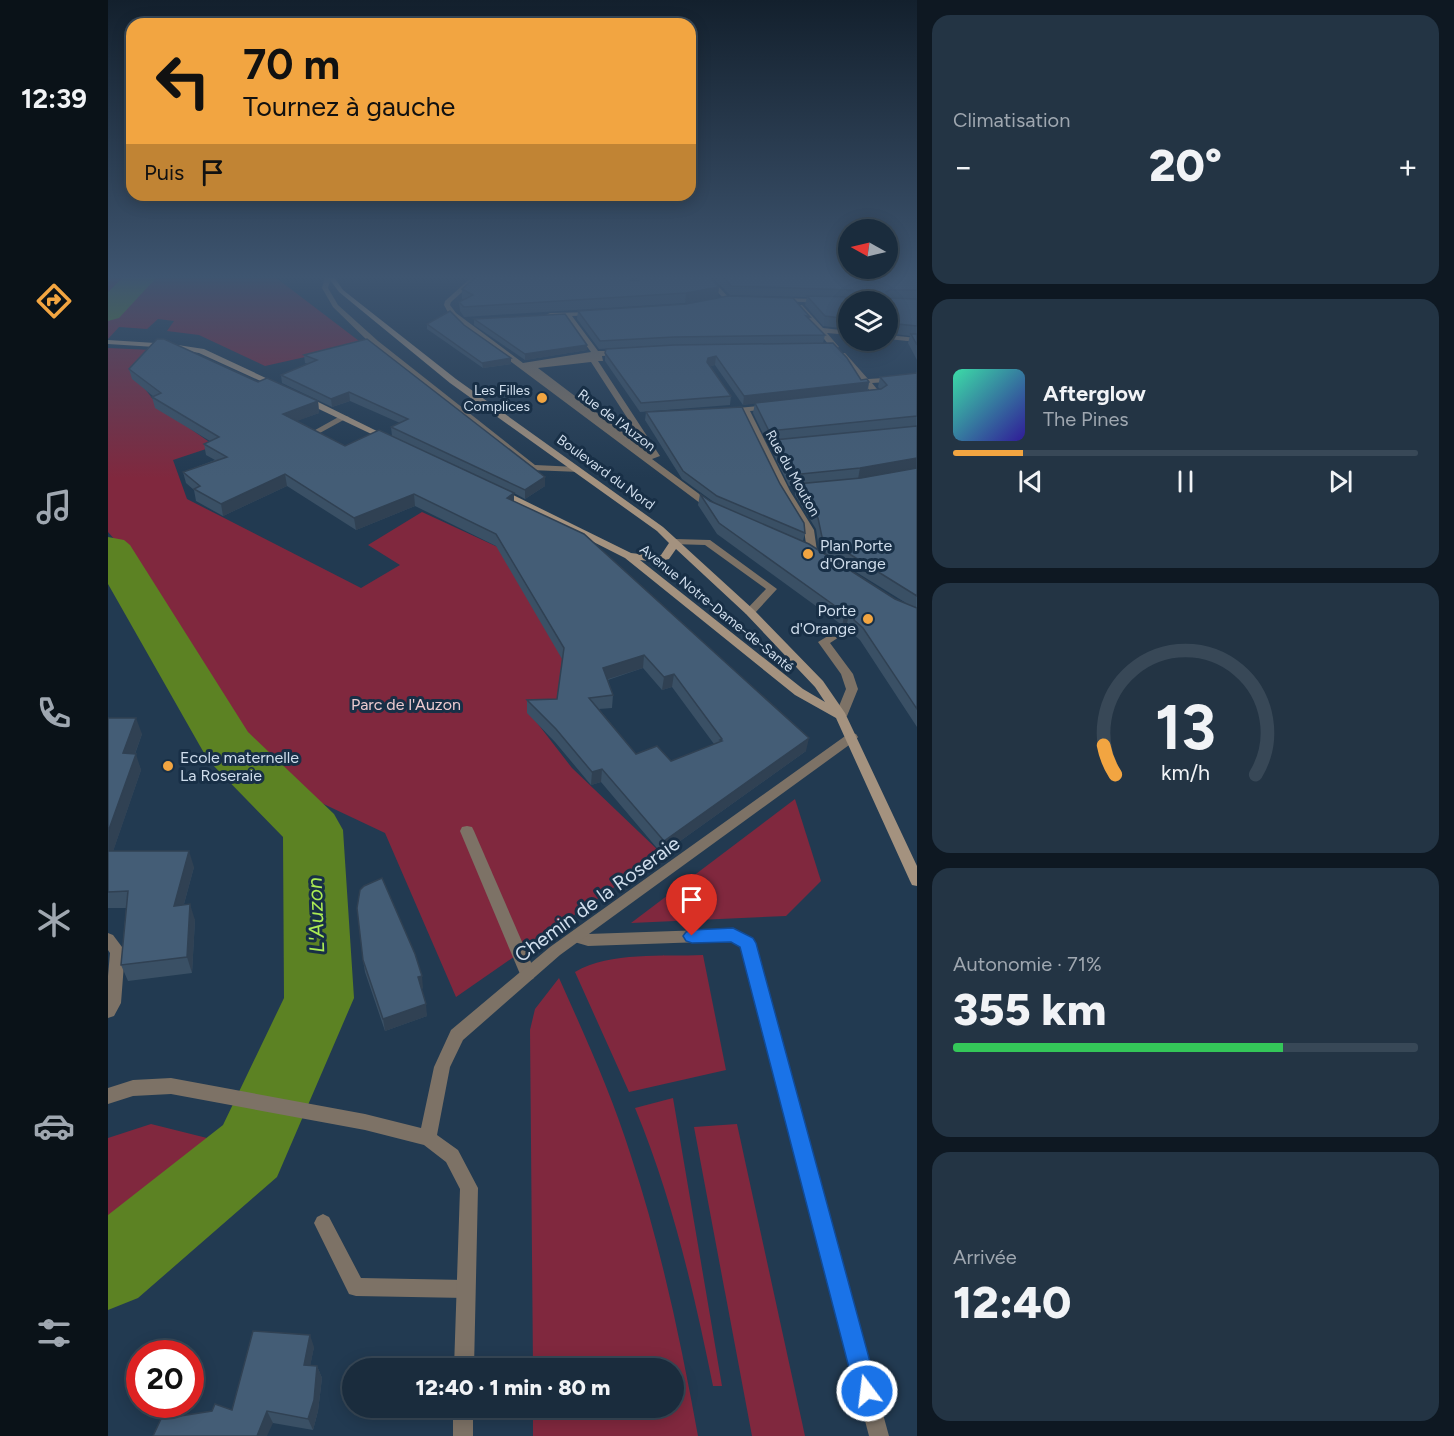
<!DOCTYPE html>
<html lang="fr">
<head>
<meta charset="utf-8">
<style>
  body { margin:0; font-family:Figtree,sans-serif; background:#233444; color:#f1f3f6; height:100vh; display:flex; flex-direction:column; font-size:22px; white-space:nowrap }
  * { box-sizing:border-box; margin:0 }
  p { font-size:20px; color:#9fa7b0 }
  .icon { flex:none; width:33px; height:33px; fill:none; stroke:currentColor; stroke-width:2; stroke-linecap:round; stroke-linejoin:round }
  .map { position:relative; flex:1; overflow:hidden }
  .panel { display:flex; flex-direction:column; gap:15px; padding:15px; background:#0e1822; width:537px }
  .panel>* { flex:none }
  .hud { position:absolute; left:18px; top:18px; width:570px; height:183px; border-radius:18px; box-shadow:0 3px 15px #0003,0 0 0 2px #384857; background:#f2a541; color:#111; overflow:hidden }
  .needle { width:39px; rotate:278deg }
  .buttons { position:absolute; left:730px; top:219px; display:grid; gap:12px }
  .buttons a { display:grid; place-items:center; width:60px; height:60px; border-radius:50%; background:#1a2c3d; box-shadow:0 3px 15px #0003,0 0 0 2px #384857; font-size:30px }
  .speed { position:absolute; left:18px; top:1340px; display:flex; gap:12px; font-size:30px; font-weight:700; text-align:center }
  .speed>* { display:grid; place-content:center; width:78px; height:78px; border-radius:50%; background:#1a2c3d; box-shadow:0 3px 15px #0003,0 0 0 2px #384857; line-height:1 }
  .speed .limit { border:9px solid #d22; background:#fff; color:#111 }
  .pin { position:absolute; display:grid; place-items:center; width:51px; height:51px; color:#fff; margin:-62px -26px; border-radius:50% 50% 50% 0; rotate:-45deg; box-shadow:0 0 6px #0007 }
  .pin .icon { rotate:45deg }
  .me { position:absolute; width:66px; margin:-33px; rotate:345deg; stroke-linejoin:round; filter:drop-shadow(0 0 4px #0008) }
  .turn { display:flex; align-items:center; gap:21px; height:126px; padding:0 18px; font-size:27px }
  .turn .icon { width:78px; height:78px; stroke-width:2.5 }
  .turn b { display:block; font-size:42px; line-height:51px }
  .then { display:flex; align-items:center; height:57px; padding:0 18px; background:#0003; gap:12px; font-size:22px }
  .big { font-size:45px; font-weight:800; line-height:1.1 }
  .panel .card { flex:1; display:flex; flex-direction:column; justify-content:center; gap:9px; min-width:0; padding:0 21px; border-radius:18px; background:#233444 }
  .panel .dial { align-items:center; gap:0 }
  .dial svg { height:156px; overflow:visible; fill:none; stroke:#384857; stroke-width:7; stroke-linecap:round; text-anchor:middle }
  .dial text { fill:#f1f3f6; stroke:none }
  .song { display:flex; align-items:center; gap:18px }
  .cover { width:72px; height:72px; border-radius:9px; background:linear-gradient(135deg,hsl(160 70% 55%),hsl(250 70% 35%)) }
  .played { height:6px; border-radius:3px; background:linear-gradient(90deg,#f2a541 15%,#384857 15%) }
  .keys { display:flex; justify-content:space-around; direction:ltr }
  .heat { display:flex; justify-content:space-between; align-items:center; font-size:33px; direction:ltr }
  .charge { height:9px; border-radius:4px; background:linear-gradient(90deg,#34c759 71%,#384857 0) }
  .trip { position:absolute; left:234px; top:1358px; width:342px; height:60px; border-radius:30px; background:#1a2c3d; box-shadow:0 3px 15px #0003,0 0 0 2px #384857; font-weight:800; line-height:60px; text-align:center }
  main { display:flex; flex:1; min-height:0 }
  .tabs { display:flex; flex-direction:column; width:108px; justify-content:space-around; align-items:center; background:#0a1218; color:#9fa7b0 }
  .tabs .icon { width:42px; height:42px }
  .tabs .active { color:#f2a541 }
  .tabs b { font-size:27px; color:#f1f3f6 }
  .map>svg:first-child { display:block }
  .green { fill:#80283e }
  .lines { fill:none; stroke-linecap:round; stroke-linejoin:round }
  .river { fill:#5c8223; fill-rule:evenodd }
  .lane { fill:#7d7266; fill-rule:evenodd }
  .street { fill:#7d7266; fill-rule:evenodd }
  .secondary { fill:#a4927f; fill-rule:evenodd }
  .wall { fill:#3a5065; fill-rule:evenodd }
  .shaded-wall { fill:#304153 }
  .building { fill:#445d76; stroke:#304153; stroke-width:1.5; fill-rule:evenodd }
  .route { fill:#1a73e8; stroke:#114b97; stroke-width:1.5 }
  .poi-dot { fill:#f2a541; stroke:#182f46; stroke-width:2 }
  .labels { text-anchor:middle; stroke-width:6; stroke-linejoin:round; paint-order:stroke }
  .far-poi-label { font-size:14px; fill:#d0deed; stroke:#182f46; text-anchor:end }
  .far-street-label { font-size:14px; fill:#d0deed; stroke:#182f46 }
  .poi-label { font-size:16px; fill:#d0deed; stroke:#182f46; text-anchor:start }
  .park-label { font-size:16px; fill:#edcbd0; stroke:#182f46 }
  .near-street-label { font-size:20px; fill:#d0deed; stroke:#182f46 }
  .near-water-label { font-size:21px; font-style:italic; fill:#acec54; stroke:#182f46 }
</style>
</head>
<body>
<main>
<nav class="tabs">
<b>12:39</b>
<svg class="icon active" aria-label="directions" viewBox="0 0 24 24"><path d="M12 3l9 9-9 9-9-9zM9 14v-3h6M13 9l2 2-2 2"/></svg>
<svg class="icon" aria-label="music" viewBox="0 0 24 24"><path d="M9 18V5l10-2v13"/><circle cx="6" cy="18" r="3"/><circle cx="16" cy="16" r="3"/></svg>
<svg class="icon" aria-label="phone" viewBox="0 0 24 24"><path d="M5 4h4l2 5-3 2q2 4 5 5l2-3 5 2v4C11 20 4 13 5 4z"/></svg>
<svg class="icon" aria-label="climate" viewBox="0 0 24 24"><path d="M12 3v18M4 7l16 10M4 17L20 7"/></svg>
<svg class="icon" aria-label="car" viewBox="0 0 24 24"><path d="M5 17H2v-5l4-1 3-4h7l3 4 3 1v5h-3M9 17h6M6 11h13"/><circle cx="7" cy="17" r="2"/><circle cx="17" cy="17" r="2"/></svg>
<svg class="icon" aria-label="filters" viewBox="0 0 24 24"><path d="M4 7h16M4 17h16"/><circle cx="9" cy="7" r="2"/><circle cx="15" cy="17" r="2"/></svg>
</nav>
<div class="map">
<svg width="809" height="1436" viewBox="0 0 809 1436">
  <rect width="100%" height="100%" fill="#223a51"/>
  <g class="green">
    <polygon points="0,277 167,277 255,344 157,366 91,335 59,331 66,321 50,319 39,329 11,327 0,339"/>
    <polygon points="0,348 44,350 26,375 51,407 107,446 65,460 79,499 253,588 292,565 260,545 314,512 409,556 455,661 448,712 423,715 464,768 554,854 348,997 277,833 205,799 103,707 45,583 0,532"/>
    <polygon points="687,799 713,881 678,916 523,923"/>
    <path d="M595 955 618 1070 521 1092 467 972C503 951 555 957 595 955Z"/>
    <path d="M451 978C477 1036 504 1095 523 1156 553 1247 573 1342 590 1436H425V1407H566V1368H425L422 1030 427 1009Z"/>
    <path d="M565 1098 614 1386H605C586 1292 564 1197 527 1108Z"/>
    <polygon points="43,1124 127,1145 0,1248 0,1138"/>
    <polygon points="629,1124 697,1436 644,1436 586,1127"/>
  </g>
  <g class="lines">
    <g class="river">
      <polygon points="15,277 49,277 11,318 0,321 0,292"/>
      <polygon points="0,537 16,540 22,545 140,732 226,814 235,830 246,998 169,1177 30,1298 0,1310 0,1215 115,1125 176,998 175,837 100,760 92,746 0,584"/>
    </g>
    <g class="lane">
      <polygon points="217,277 223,277 220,288 230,305 270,341 427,465 469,467 473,470 472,472 422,470 264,345 225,307 214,288"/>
      <polygon points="234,415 241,417 210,434 216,437 216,441 210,441 200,434"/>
      <polygon points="567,539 602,540 669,589 646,614 638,614 637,612 638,610 658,589 597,545 564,544 562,542"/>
      <polygon points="359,826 364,827 366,831 428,974 425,979 420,980 415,979 412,974 352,831 354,827"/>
      <polygon points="625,929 644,939 646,943 781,1436 761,1436 633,947 623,941 480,946 463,941 461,937 463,933 468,931 480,934"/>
      <polygon points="215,1214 221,1217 253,1278 358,1280 365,1282 367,1289 365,1296 358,1298 248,1296 241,1294 206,1223 209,1217"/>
    </g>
    <g class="street">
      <path d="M364 277H371L343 302 342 305 348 313 415 363 483 352 457 316 442 317 438 315 442 313 487 312 489 313 485 315 464 316 490 351H512L516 353 512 355 494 356 495 361H490L552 456 544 459 606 505V509H600L342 316 336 305 337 301ZM483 362 542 453 430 368Z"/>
      <polygon points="595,277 602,277 621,298 621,300 617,300"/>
      <polygon points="672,298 741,300 744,302 741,302 741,304 670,301 669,300"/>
      <polygon points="690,305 694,305 715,328 741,331 741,335 719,333 731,347 727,349 715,349 715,345 721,345 690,307"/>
      <polygon points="780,335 809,338 809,342 780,339"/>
      <polygon points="731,353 737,353 760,379 809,376 809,380 764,383 774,395 770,397 759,398 759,394 764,393 731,357"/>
      <polygon points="661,405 664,405 664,409 642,411 682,491 706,530 709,551 708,553 700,553 699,551 696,530 672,491 634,412 619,413 615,411 619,409"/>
      <polygon points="738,625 743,628 742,630 722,643 745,674 750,689 739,716 733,720 727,716 738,689 733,674 710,642"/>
      <polygon points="744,733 748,734 750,737 748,740 452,955 355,1040 342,1067 329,1135 350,1150 370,1188 366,1368 346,1368 352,1189 338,1162 316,1145 257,1130 63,1094 25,1096 0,1104 0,1088 25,1080 63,1078 257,1114 313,1128 326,1067 343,1030 442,947 740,734"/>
      <polygon points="0,933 5,935 17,951 13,1003 6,1016 0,1018 0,976 2,953 0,950"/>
      <rect x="345" y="1407" width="20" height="29"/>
    </g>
    <g class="secondary">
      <path d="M220 277H226L235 290 348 379 555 527 646 610 715 681 737 713 809 866V886L804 885 802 881 728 718 687 695 517 558 387 492 389 490H395L523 553 548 556 553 555 561 543 549 531 342 383 231 292ZM568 549 638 614 707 687 717 702 695 689 532 560 548 562 561 559Z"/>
      <polygon points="0,340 63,344 96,349 175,386 168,388 91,353 63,348 0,344"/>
      <polygon points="194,397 200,397 283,438 276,440 194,401"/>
    </g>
  </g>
  <g class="wall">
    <polygon points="526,277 602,277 610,297 577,303 356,317 352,311 351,302 356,299 354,299 354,289 527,281"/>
    <polygon points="604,277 809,277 809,360 800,343 802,336 780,333 780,302 741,302 741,329 715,326 697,305 699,297 622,295"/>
    <polygon points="470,311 702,317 701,319 717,335 715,343 753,380 761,382 760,390 772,389 770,387 772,377 809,373 809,727 752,640 743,632 744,626 739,623 734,625 609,534 590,505 592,494 602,501 607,503 574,479 537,420 538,412 672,484 697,533 695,541 787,599 798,603 711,549 708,529 687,495 689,485 681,486 664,451 666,441 659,442 645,413 647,403 635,405 607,365 602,366 623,396 622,405 532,412 497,361 497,353 566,345 491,349 469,319"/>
    <polygon points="366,319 479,345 479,350 417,360 366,325"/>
    <polygon points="319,324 356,325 403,364 375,368 319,329"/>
    <path d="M259 339 437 486 417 499 406 493V502L698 751 554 854 493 782 483 785 447 742 419 713V700L449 699 454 659 388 546 307 506 248 530 179 486 115 516 88 501 86 490 78 483 75 472 107 460 98 455 96 444 102 441 47 408 44 397 45 396 24 379 21 369 150 382 210 401 211 413 188 421 237 446 368 476 284 436 283 427 292 423 242 401 224 407 174 383 173 375 200 364 197 363 196 355ZM535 668 554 690 564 687 606 744 563 761 528 754 491 709 504 708 505 695 500 680Z"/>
    <polygon points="0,718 34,734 27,754 33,770 5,851 86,867 76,904 87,920 84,973 20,981 13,965 18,908 0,908"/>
    <polygon points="255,960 315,988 313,989 319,1016 277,1031 257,972"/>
    <polygon points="206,1347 202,1366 209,1366 214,1378 210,1411 205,1430 165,1423 124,1410"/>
  </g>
  <g class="shaded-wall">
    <polygon points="611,287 610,297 577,303 578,293"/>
    <polygon points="479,345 479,350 417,360 417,354"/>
    <polygon points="608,356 607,365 599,367 600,358"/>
    <polygon points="403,358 403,364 375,368 374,363"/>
    <polygon points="761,382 759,391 635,405 636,396"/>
    <polygon points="241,392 242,401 224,407 223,399"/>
    <polygon points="210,401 211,413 176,426 175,414"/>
    <polygon points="809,458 809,469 750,479 752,468"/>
    <polygon points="177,474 179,486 115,516 113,504"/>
    <polygon points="437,477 437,486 417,499 417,490"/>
    <polygon points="406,493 406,505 399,498"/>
    <polygon points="306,494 307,506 248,530 246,518"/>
    <polygon points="742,611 739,623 734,625 737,613"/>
    <polygon points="536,655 535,668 494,681 495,668"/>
    <polygon points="566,674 564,687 554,690 556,677"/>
    <polygon points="28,718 34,734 21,770 15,753"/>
    <polygon points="701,738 698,751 554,854 556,841"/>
    <polygon points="28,754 33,770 0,866 0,832"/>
    <polygon points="494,769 493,782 483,785 484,772"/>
    <polygon points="81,851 86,867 71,922 66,906"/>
    <polygon points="82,904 87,920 84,973 79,957"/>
    <polygon points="314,976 315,988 311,989 310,977"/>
    <polygon points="318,1004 319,1016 277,1031 275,1019"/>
    <polygon points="202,1335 206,1347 200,1377 196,1365"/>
    <polygon points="209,1366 214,1378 210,1411 205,1430 200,1419"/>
    <polygon points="159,1411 165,1423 159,1436 149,1436"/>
  </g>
  <g class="building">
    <polygon points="368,277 521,277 523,281 531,281 529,277 602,277 611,287 578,293 356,307 351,302 365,295 354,289"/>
    <polygon points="615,277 809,277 809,290 782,290 778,292 782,298 809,299 809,326 780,323 780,302 741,302 741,319 717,316 699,296 743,297 747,293 745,290 623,286"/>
    <polygon points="620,296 685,298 702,317 698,316 717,335 566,337 492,341 470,311 578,304"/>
    <polygon points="342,311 356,325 403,358 374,363 319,324"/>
    <polygon points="457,314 479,345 417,354 366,319"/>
    <polygon points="803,334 809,334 809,345"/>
    <path d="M49 339H56L150 382 159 378 210 401 175 414 237 446 271 430 406 493 399 498 476 534 701 738 556 841 494 769 484 772 448 729 419 700 449 699 456 648 388 534 306 494 246 518 177 474 113 504 86 489 92 486 75 472 119 457 96 444 111 437 44 397 53 393 21 369ZM536 655 556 677 566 674 614 739 612 740 614 741 563 761 549 746 528 754 481 698 505 695 495 668Z"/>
    <polygon points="259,339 437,477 417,490 283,427 300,419 241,392 223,399 173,375 209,360 196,355"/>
    <polygon points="725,343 739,358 753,380 759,379 761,382 636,396 608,356 600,358 599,362 623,396 533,403 497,353 498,349 566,345"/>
    <polygon points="809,373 809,416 661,431 647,403 773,389 779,385 772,377"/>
    <polygon points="634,407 672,484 696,523 697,533 609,496 575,471 538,412"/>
    <polygon points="809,426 809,458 752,468 683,475 666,440"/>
    <polygon points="809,468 809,596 714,537 710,518 689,484 753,478"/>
    <polygon points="592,494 602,501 701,544 787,599 809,608 809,709 755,628 746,620 747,614 742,611 737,613 611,523"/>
    <polygon points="0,718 28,718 15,753 28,754 0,832"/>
    <polygon points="0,851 81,851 66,906 82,904 79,957 13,965 20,891 0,892"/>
    <polygon points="274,878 307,954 314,976 310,977 318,1004 275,1019 255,960 249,908 252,890 256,886"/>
    <polygon points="145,1331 202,1335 196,1365 209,1366 206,1400 200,1419 159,1411 149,1436 45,1436 53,1419 104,1411 107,1404 124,1410"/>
  </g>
  <linearGradient id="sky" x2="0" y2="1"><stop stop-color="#13202d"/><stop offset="0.58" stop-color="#3e5570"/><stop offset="1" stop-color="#3e5570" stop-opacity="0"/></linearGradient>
  <rect width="809" height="478" fill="url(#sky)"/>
  <polygon class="route" points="625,928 645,938 648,943 770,1391 767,1399 759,1403 750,1399 747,1391 632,947 623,942 584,943 578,941 575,936 578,932 584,930"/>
  <g class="poi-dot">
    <circle cx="434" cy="398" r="6"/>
    <circle cx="700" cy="554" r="6"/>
    <circle cx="760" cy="619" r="6"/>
    <circle cx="60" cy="766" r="6"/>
  </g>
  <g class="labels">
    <g class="far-poi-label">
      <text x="422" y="395">Les Filles<tspan x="422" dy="16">Complices</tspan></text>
    </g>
    <g class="far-street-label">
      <text transform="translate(509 420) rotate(37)" y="5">Rue de l'Auzon</text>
      <text transform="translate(498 472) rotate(36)" y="5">Boulevard du Nord</text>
      <text transform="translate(685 473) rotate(61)" y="5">Rue du Mouton</text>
      <text transform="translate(609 608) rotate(39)" y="5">Avenue Notre-Dame-de-Santé</text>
    </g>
    <g class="poi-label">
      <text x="712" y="551">Plan Porte<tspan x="712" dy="18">d'Orange</tspan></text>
      <text x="748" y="616" text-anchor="end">Porte<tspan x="748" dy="18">d'Orange</tspan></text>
      <text x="72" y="763">Ecole maternelle<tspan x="72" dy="18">La Roseraie</tspan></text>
    </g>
    <g class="park-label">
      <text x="298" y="710">Parc de l'Auzon</text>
    </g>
    <g class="near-street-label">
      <text transform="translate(489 899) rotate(-36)" y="7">Chemin de la Roseraie</text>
    </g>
    <g class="near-water-label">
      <text transform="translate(208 915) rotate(-92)" y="7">L'Auzon</text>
    </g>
  </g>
</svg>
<div class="buttons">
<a><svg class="needle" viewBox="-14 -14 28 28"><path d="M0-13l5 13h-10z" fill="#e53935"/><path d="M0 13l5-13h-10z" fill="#9fa7b0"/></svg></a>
<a><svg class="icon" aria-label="layers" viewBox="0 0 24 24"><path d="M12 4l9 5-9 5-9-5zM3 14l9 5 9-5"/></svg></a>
</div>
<div class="speed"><div class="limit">20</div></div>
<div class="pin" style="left:584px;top:936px;background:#d93025"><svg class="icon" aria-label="arrive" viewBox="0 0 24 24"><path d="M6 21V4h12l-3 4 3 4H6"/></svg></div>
<svg class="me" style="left:759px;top:1391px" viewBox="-20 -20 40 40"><circle r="17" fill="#1a73e8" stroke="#fff" stroke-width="3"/><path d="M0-11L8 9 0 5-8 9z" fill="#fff"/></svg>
<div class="trip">12:40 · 1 min · 80 m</div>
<div class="hud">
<div class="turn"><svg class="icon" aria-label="left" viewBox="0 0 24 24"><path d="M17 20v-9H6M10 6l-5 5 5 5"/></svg><div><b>70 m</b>Tournez à gauche</div></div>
<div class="then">Puis<svg class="icon" aria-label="arrive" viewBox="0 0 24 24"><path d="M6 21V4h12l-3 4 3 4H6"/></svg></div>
</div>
</div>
<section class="panel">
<div class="card"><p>Climatisation</p>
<div class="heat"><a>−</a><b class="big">20°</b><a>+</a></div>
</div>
<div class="card">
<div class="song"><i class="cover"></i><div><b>Afterglow</b><p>The Pines</p></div></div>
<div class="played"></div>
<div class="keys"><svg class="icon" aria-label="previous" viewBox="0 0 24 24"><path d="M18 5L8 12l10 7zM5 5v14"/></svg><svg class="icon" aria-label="pause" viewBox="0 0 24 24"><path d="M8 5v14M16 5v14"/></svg><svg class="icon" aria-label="next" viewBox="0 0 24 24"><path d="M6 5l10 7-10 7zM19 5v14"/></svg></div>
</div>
<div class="card dial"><svg viewBox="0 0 100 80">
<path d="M14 69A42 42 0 1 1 86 69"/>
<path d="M14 69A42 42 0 0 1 8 54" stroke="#f2a541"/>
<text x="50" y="56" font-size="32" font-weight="700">13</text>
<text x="50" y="72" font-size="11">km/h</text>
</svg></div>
<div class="card"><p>Autonomie · 71%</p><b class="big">355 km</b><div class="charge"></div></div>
<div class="card"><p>Arrivée</p><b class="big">12:40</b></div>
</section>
</main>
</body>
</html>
